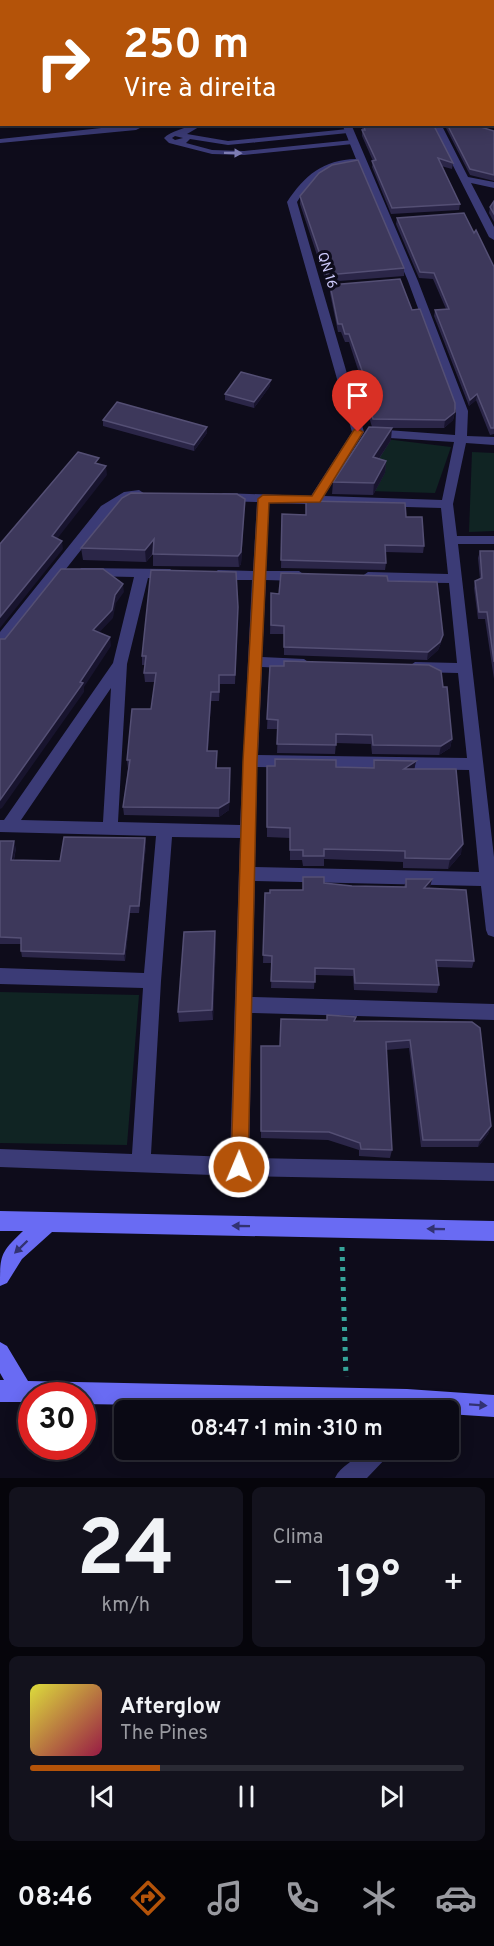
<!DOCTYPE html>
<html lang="pt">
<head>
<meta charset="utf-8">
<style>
  body { margin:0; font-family:Overpass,sans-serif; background:#13121d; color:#f1f3f6; height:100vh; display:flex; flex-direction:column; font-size:22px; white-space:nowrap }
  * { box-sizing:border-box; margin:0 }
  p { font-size:20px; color:#999aa0 }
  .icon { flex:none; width:33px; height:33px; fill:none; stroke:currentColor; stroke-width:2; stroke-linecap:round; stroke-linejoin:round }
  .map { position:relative; height:1478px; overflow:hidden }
  .details { display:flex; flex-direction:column; gap:9px; padding:9px; background:#06050b; flex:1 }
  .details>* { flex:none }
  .hud { position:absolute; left:0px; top:0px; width:495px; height:126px; box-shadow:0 3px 15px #0003,0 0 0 2px #2a2a34; background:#b45309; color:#fff; overflow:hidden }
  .speed { position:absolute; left:18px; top:1382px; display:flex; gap:12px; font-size:30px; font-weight:700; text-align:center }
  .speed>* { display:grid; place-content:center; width:78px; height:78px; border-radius:50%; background:#0a0914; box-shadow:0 3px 15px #0003,0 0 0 2px #2a2a34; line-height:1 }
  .speed .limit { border:9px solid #d22; background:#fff; color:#111 }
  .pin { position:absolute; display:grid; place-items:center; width:51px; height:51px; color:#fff; margin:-62px -26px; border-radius:50% 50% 50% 0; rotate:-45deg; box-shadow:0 0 6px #0007 }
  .pin .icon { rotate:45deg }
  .me { position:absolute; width:66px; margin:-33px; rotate:1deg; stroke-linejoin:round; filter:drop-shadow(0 0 4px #0008) }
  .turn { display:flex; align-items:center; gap:21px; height:126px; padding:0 24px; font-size:27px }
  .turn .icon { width:78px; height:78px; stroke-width:2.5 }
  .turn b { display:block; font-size:42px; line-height:51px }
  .big { font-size:45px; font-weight:600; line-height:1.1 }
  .details .tile { flex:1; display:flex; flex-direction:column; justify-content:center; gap:9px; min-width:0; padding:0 21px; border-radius:9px; background:#13121d }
  .details .dial { align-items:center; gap:0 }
  .dial b { font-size:78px; line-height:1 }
  .song { display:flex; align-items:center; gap:18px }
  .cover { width:72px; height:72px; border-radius:9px; background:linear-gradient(135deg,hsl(60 70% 55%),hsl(340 70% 35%)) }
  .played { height:6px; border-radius:3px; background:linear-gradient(90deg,#b45309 30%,#2a2a34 30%) }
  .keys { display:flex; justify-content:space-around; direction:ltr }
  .heat { display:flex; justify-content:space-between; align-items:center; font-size:33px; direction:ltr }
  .details .tiles { flex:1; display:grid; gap:9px; grid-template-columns:1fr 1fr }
  .tile:last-child { grid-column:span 2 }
  .trip { position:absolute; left:114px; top:1400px; width:345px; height:60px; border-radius:9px; background:#0a0914; box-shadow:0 3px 15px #0003,0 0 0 2px #2a2a34; font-weight:600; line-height:60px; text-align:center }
  .dock { display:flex; height:96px; justify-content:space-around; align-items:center; background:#040408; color:#999aa0 }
  .dock .icon { width:42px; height:42px }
  .dock .selected { color:#b45309 }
  .dock b { font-size:27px; color:#f1f3f6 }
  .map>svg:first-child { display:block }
  .green { fill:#102423 }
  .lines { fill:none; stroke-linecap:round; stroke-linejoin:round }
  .path { stroke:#36a499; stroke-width:5; stroke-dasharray:4 6; stroke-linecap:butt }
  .lane { fill:#3b3b76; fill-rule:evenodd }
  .street { fill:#3b3b76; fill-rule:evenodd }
  .secondary { fill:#696bf3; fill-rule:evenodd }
  .wall { fill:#2b2648 }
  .shaded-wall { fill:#18142e }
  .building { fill:#3d385b; stroke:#544f74; stroke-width:1.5 }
  .oneway { fill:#7d7cb2 }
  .oneway2 { fill:#323271 }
  .route { fill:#b45309; stroke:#753606; stroke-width:1.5 }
  .labels { text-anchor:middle; stroke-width:6; stroke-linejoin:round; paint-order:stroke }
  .far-street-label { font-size:14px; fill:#cecbfb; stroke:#0e0c1b }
</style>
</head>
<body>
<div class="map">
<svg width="494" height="1478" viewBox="0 0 494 1478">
  <rect width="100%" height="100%" fill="#0e0c1b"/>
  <g class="green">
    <polygon points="369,437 451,447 435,493 335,490"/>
    <polygon points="472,452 494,453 494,531 469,532"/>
    <polygon points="0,992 139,995 127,1145 0,1143"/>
  </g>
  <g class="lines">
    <polyline class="path" points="342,1247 346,1377"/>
    <g class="lane">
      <rect x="0" y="56" width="2" height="4"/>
      <rect x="0" y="108" width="2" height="4"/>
      <polygon points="0,123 2,124 8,124 0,127"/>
      <polygon points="138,124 148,124 136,130 0,143 0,139"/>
      <path d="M194 124H204L187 134 228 141 348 129 352 131 348 133 228 145 190 139 186 143 212 150 244 151 353 140 357 142 353 144 244 155 212 154 169 143 164 138C171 131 184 129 194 124ZM175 136 183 138 175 140 172 138Z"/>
    </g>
    <g class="street">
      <polygon points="298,0 306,0 297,2"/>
      <path d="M342 124H351L418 281 468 411 467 436 494 437V445L466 443 453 504 457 536H494V544H458L494 857V937L488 935 486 930 481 886 255 881 252 997 494 1004V1020L252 1013 249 1158 494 1163V1181L239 1176 0 1167V1149L132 1154 143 988 0 984V968L144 973 156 836 0 832V820H4L113 663 134 577 86 576 79 571 81 568 170 569 177 574 170 579 148 578 127 664 118 822 240 825 252 580H218L211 575 218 570 253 571 257 502 223 501 217 497 223 493 311 496 352 432 287 202C305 175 323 160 356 159ZM359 165 408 281 456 411 455 435 373 429 367 433 373 437 454 442 442 500 324 496 364 432 297 202C313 177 329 166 359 165ZM269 503 441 508 448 574 368 572 361 577 368 582 449 583 457 663 415 662 408 667 415 672 458 673 467 758 258 755 262 667 304 669 311 664 304 659 262 657 266 580 299 581 306 576 299 571H266ZM111 688 103 822 21 820ZM257 767 469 770 479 872 255 867ZM172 837 240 838 230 1157 151 1154 161 981Z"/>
      <polygon points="432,124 441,124 468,177 494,182 494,188 471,183 494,227 494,240 489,237"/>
      <polygon points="139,490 145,494 143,497 131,499 111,512 5,646 0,647 0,632 101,506 124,492"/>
      <path d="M365 1449H390L387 1457 367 1478H335C340 1466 356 1460 365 1449Z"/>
    </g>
    <g class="secondary">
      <path d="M0 1211 494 1221V1241L52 1232 22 1259 7 1283 0 1286C0 1255 0 1253 23 1231H0Z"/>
      <polygon points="0,1342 7,1346 28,1381 407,1389 494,1395 494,1417 448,1414 448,1410 82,1404 82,1395 32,1395 32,1402 0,1402 0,1380 4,1380 0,1373"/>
    </g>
  </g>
  <g class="wall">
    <polygon points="362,124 453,163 452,169 441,166 460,204 459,210 391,214 372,167 373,161 362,136"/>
    <polygon points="444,124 471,124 494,131 494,181 470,175"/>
    <polygon points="300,196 404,268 404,276 326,282 300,204"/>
    <polygon points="494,201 494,222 489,213 490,207"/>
    <polygon points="397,218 474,233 494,267 494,434 490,435 476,400 469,406 434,316 435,310 446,309 433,279 419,278 396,224"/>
    <polygon points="330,285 412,310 455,412 453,420 444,428 384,428 391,440 379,459 386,461 385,473 373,495 332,494 333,482 372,427 366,407 363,407 355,384 356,376 360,376 349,342 345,342 341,332 338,332 330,293"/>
    <polygon points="270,386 254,408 225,400 225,394"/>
    <polygon points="103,420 207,427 207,433 194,451 103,426"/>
    <polygon points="245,499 241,564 239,567 153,566 153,554 146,562 83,560 81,548"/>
    <polygon points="282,514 406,517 424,546 423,553 386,552 386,563 385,570 281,568"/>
    <polygon points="480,551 494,551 494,679 485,619 478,619 474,588 475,581 480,579 478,558"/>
    <polygon points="388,581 441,643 438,650 427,660 284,655 284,634 270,634 271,593 279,594"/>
    <polygon points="238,616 235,684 220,684 219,701 211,701 208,751 217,751 217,768 230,777 229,810 219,817 124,815 123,807 128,769 127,760 151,709 155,682 145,682 144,673 145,665 142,665 142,656"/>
    <polygon points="270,666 443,687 452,739 450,748 439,755 372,754 371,744 336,743 335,754 277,753 278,729 267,729"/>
    <polygon points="374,760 416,761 414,769 461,854 448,869 403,868 403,862 324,859 324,866 303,866 302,860 290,860 290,838 267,837 267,766 373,768"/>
    <polygon points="145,838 146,845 139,913 130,913 125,961 22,957 21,951 21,944 0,944 0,841 16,848 14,860 60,861"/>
    <polygon points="303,877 324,883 352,886 404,887 406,879 432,879 430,887 429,888 474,961 472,968 437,967 439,985 437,993 354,990 353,976 315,975 314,989 271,988 272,963 263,963 265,893 303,890"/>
    <polygon points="216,942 213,1020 179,1022 178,1012"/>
    <polygon points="356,1017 355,1021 472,1022 491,1126 488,1134 478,1147 421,1147 409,1048 386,1050 392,1150 390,1158 359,1156 359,1150 328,1140 261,1138 261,1046 280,1046 327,1020"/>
  </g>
  <g class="shaded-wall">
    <polygon points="271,380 270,386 254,408 254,402"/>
    <polygon points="477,394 476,400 469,406 470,400"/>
    <polygon points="455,412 453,420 444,428 445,420"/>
    <polygon points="207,427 207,433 194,451 194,445"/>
    <polygon points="392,428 391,440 372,469 373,457"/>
    <polygon points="386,461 385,473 373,495 374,483"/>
    <polygon points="106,466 107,475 53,544 52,536"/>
    <polygon points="245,499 241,564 239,567 238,556"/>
    <polygon points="154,539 155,550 146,562 145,550"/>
    <polygon points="62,541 63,549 0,628 0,617"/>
    <polygon points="123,584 124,592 116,603 113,618 94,638 93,630"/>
    <polygon points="443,635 441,643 438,650 427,660 428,652"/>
    <polygon points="110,637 111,646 84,687 84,692 2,808 0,809 0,800"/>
    <polygon points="211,692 211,701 207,759 207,751"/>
    <polygon points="452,739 450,748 439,755 441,746"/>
    <polygon points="416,761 414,771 404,769"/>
    <polygon points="230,768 229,810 219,817 219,808"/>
    <polygon points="145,838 146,845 139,913 139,906"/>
    <polygon points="14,841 16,848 12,867 11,860"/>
    <polygon points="463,844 461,854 448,869 450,859"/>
    <polygon points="432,879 430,887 422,896 424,888"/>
    <polygon points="130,906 130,913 125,961 124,954"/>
    <polygon points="215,931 216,942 213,1020 212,1010"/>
    <polygon points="491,1126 488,1134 478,1147 480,1140"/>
  </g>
  <g class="building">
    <polygon points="363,124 433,124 453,163 438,158 460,204 392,208 372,161 376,160 362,130 365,130"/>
    <polygon points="447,124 471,124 494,131 494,175 470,169"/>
    <polygon points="358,160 404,268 327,275 300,196 319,173 332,165"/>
    <polygon points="494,201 494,214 490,207"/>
    <polygon points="464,213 474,233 476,230 494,267 494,428 491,428 477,394 470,400 435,310 449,309 434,273 420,272 397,218"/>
    <polygon points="400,279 412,310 420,309 455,403 455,412 445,420 373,419 367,398 363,399 356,376 364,376 349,334 345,334 342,324 338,324 330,285"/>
    <polygon points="241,372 271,380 254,402 225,394"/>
    <polygon points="117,402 207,427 194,445 103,420"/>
    <polygon points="369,427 392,428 373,457 386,461 374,483 333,482"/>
    <polygon points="78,452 99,458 95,463 106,466 52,536 62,541 0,617 0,544"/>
    <polygon points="131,493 237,494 245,499 241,552 238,556 153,554 154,539 145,550 81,548 122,498"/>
    <polygon points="306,501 405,503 406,517 422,517 424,546 385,545 386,563 281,560 282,514 306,515"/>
    <polygon points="480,551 494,551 494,662 487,612 479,612 475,581 482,578"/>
    <polygon points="61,569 103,569 123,584 115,595 112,610 93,630 110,637 80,682 83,683 0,800 0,639 5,639"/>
    <polygon points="151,570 236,572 238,607 235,675 219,675 219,692 211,692 207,751 217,751 216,768 230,768 229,802 219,808 123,807 130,760 127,760 132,709 151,709 156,673 144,673 146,656 142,656"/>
    <polygon points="281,573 387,576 388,581 437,582 443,635 440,642 428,652 284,647 284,626 271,625 271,593 279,594"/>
    <polygon points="284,661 429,665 441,671 443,687 447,687 452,739 441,746 373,745 372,735 336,734 336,745 277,744 278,720 267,719 270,666 284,666"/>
    <polygon points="275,759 336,760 336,767 374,768 374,760 416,761 404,769 456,769 463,844 450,859 405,858 405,851 324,849 324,856 303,856 303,850 290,850 290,828 267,827 267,766 275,766"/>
    <polygon points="64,837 145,838 139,906 130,906 124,954 21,951 21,938 0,937 0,841 14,841 11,860 60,861"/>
    <polygon points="303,877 324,877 324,883 352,886 406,887 406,879 432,879 424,888 466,890 474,961 436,960 439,985 355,983 354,969 315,968 315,982 271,981 272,956 263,955 265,893 270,893 270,890 303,890"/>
    <polygon points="215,931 212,1010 178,1012 184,932"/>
    <polygon points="327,1015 356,1017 354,1021 472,1022 480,1028 491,1126 480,1140 423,1140 410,1040 386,1042 392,1150 361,1149 360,1143 329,1132 261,1131 261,1046 280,1046 281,1019 327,1020"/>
  </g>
  <defs><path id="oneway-solid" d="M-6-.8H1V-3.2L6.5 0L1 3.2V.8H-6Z" transform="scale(1.5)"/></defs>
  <use class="oneway" href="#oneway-solid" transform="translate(233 153) rotate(1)"/>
  <g class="oneway2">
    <use href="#oneway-solid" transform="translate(241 1226) rotate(-179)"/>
    <use href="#oneway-solid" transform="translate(436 1229) rotate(-179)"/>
    <use href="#oneway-solid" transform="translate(21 1247) rotate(136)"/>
    <use href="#oneway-solid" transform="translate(478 1405) rotate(4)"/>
  </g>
  <polygon class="route" points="358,429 363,432 320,502 269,503 257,761 248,1167 245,1173 239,1175 233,1173 231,1167 243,761 258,499 263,495 312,496 354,430"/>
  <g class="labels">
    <g class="far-street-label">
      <text transform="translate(328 270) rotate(73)" y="5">QN 16</text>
    </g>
  </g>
</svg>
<div class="speed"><div class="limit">30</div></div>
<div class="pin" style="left:358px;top:432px;background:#d93025"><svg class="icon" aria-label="arrive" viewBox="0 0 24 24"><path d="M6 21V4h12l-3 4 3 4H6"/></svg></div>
<svg class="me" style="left:239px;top:1167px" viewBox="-20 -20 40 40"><circle r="17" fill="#b45309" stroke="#fff" stroke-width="3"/><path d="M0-11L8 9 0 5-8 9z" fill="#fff"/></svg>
<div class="trip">08:47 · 1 min · 310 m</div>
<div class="hud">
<div class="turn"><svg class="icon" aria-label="right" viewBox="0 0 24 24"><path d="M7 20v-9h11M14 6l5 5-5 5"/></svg><div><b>250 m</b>Vire à direita</div></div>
</div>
</div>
<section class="details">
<div class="tiles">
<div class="tile dial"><b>24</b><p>km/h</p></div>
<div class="tile"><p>Clima</p>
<div class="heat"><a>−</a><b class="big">19°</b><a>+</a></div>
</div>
<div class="tile">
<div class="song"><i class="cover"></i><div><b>Afterglow</b><p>The Pines</p></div></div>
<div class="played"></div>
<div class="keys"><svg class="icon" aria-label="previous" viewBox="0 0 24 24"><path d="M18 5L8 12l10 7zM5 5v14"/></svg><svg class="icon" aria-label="pause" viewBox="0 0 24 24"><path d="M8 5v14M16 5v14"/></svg><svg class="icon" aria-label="next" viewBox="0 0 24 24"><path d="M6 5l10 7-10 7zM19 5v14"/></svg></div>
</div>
</div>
</section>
<nav class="dock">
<b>08:46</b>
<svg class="icon selected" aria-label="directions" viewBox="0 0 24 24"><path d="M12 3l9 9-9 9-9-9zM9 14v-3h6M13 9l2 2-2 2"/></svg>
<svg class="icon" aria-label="music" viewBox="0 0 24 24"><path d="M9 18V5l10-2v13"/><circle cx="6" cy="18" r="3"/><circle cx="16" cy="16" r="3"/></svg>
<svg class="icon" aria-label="phone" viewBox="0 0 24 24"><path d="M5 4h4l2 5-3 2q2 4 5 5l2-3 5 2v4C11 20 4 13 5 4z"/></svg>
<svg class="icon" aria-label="climate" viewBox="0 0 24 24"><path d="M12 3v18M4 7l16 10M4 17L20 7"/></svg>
<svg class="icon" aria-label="car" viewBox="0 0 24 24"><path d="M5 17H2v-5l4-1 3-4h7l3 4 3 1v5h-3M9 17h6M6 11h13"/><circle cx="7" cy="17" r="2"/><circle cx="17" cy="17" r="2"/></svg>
</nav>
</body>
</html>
